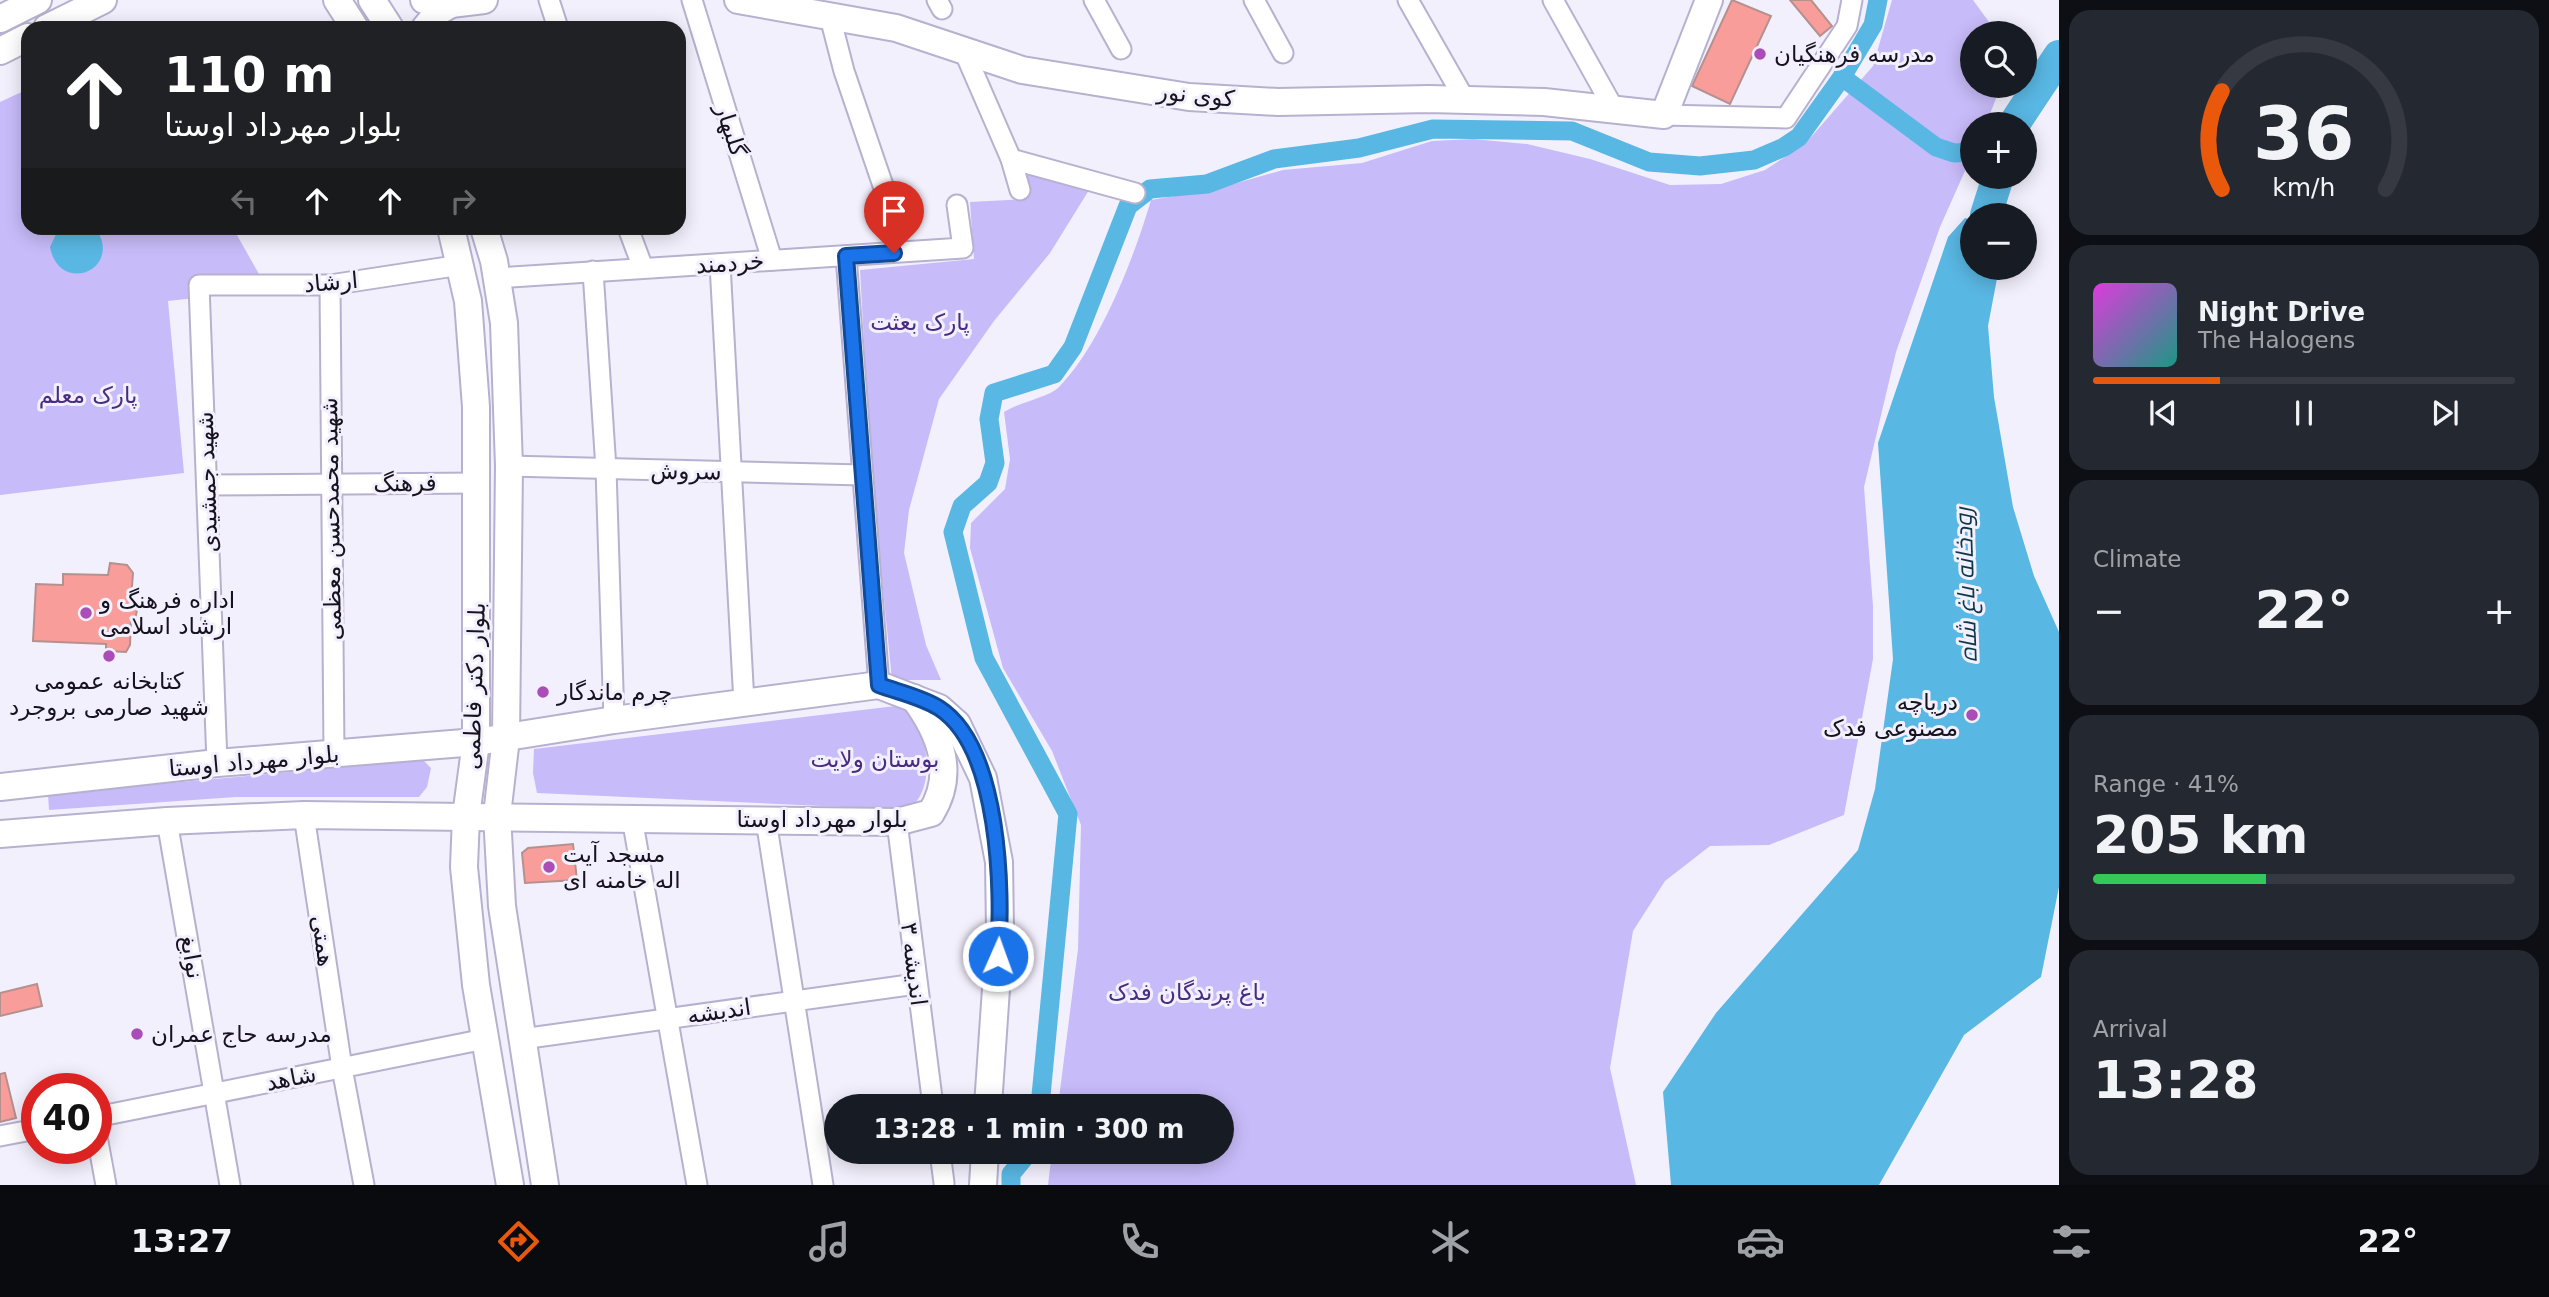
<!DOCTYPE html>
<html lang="en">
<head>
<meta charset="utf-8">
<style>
  body { margin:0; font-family:"DejaVu Sans",Cairo,sans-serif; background:#242831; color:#f1f3f6; height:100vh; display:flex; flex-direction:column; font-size:26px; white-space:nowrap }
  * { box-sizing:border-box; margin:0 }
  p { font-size:23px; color:#9ea1a6 }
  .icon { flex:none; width:38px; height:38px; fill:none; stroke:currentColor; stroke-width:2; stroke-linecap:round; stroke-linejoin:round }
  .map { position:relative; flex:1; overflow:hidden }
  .details { display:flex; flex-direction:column; gap:10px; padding:10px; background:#0d0f14; width:490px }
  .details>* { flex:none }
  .top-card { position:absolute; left:21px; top:21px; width:665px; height:214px; border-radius:21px; box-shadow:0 4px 18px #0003; background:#202124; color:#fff; overflow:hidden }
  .controls { position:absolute; left:1960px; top:21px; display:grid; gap:14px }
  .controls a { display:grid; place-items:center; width:77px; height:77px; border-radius:50%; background:#171b24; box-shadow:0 4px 18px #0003; font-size:35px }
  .speed { position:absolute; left:21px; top:1073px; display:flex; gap:14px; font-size:35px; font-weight:700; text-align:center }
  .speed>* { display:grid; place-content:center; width:91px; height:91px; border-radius:50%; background:#171b24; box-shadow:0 4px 18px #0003; line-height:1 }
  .speed .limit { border:10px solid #d22; background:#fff; color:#111 }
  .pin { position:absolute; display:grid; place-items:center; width:60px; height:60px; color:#fff; margin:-72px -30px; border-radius:50% 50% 50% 0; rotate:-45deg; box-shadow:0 0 7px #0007 }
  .pin .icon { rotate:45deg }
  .me { position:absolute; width:77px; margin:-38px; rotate:2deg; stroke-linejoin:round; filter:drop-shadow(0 0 5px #0008) }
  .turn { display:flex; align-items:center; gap:24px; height:147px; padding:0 28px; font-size:32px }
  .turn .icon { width:91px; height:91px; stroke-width:2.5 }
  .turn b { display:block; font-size:49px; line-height:60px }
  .lanes { display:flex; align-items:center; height:66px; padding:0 28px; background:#0003; justify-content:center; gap:35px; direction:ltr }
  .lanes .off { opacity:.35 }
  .big { font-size:52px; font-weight:700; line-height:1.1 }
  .details .card { flex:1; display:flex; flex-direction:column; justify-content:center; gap:10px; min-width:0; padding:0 24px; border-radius:21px; background:#242831 }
  .details .dial { align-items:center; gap:0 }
  .dial svg { height:182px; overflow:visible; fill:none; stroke:#363941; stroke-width:7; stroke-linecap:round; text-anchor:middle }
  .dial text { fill:#f1f3f6; stroke:none }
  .song { display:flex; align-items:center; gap:21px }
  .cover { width:84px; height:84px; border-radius:10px; background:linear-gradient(135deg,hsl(300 70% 55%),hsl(170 70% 35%)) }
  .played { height:7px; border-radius:4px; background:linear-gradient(90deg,#ea580c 30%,#363941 30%) }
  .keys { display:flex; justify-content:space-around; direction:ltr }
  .heat { display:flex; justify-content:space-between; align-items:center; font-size:38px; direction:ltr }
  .charge { height:10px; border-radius:5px; background:linear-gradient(90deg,#34c759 41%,#363941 0) }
  .trip { position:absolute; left:824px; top:1094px; width:410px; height:70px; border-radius:35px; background:#171b24; box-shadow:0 4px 18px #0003; font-weight:700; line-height:70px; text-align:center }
  .menu { display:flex; height:112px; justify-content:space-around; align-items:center; background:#090b0e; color:#9ea1a6 }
  .menu .icon { width:49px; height:49px }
  .menu .on { color:#ea580c }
  .menu b { font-size:32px; color:#f1f3f6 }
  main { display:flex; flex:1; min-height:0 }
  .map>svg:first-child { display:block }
  .green { fill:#c8bbf9 }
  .water { fill:#59b7e3 }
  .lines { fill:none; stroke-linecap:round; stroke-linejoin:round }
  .canal { stroke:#59b7e3; stroke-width:19 }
  .river { stroke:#59b7e3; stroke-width:32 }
  .building { fill:#f89d9a; stroke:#b4918f; stroke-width:2 }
  .street-casing { stroke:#b7b1cf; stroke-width:23 }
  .secondary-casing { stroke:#b7b1cf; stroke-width:30 }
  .street { stroke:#fff; stroke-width:19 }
  .secondary { stroke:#fff; stroke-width:26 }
  .route-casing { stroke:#114b97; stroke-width:18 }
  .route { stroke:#1a73e8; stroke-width:12 }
  .poi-dot { fill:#aa4db6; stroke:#f3f0fd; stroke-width:2.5 }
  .labels { text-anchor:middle; stroke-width:6; stroke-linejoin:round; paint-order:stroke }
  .poi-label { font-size:23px; fill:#16131e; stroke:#f3f0fd; text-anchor:start }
  .street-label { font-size:23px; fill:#16131e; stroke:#f3f0fd }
  .park-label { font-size:23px; fill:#482c82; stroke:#f3f0fd }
  .water-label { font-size:24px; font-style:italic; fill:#0c3749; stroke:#f3f0fd }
</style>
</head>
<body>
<main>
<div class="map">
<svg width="2059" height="1185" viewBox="0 0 2059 1185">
  <rect width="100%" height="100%" fill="#f3f0fd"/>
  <g class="green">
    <path d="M1892 0H1973L1997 33H1972V86H2001L1986 124H1972V155L1940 227 1896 352 1864 487 1873 606V659L1844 815 1769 845 1710 846 1665 881 1633 931 1610 1068 1636 1185H1048L1052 1152H1222V1106H1058L1078 949 1081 825 1052 751 1003 668 970 548 971 523 1005 489 1010 459 1004 412C1018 403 1048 397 1058 388 1100 346 1134 258 1151 200L1216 189 1283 170 1362 163 1432 141 1473 139 1527 144 1590 159 1670 185 1721 184 1765 170 1805 144 1873 66Z"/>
    <polygon points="28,89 28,228 233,228 268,290 168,301 184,473 0,495 0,102"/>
    <polygon points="1020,168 1089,190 1050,253 994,321 939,399 909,510 904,553 926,645 941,680 892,680 871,469 860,270 974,259 970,202 1028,199"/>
    <path d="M904 705C928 733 938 784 909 810L537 793 533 773 534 749Z"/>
    <polygon points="423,760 431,768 427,787 419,797 236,797 49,810 48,794"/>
  </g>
  <g class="water">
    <polygon points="1965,218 1972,220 1972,268 1999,268 1988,326 1994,397 2013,507 2034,576 2059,632 2059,887 2041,977 1964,1035 1879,1185 1671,1185 1663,1092 1716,1013 1858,850 1875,789 1893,659 1878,443 1948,237"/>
    <path d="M59 228 97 230C122 271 59 295 50 247Z"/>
  </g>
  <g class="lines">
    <g class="canal">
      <polyline points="1842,77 1936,147 1954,153 1972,152"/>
      <polyline points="1040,1106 1068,814 984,658 953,532 962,506 988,483 995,463 989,419 994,393 1054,374 1073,347 1128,206 1150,189 1207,184 1274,159 1359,148 1433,129 1572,131 1649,162 1700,166 1754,160 1784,147 1799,137 1842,77 1873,25 1878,0"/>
      <polyline points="1011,1185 1011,1174 1029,1152"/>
    </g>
    <g class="river">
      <polyline points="2014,124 2059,56"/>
      <polyline points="1986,215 1998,177"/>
    </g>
  </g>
  <g class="building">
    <polygon points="1732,0 1771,16 1730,104 1692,86"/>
    <polygon points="1790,0 1811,0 1832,26 1820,36"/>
    <polygon points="110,563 127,565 133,573 131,599 138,606 135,619 131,621 130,645 126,652 106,651 106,644 33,641 36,584 63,585 63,574 108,575"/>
    <polygon points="573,844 577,880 525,883 522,853 528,848"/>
    <polygon points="37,984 42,1006 0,1016 0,993"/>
    <polygon points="5,1073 16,1118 0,1122 0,1074"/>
  </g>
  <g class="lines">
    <defs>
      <g id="street">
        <polyline points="549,0 558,28"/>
        <polyline points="692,0 772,260"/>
        <polyline points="937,0 942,9"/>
        <polyline points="1094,0 1121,49"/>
        <polyline points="1254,0 1283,53"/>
        <polyline points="1408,0 1465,100"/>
        <polyline points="1553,0 1615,111"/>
        <polyline points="830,17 844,71 891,209"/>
        <polyline points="964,51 1011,159 1020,190"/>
        <polyline points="1664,115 1786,118 1847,26 1852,0"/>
        <polyline points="1011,159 1135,193"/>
        <polyline points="628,228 643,268"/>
        <polyline points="846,256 879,685"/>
        <polyline points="720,264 744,703"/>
        <polyline points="593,271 606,469 614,720"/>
        <polyline points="497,278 963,248 957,205"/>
        <polyline points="330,285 334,753"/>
        <polyline points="509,466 862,475"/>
        <polyline points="207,485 478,483"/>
        <polyline points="217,763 199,285 330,285 461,265"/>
        <polyline points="304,815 342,1068 364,1185"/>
        <polyline points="632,818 697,1185"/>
        <polyline points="766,820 823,1185"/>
        <polyline points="167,821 230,1185"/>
        <polyline points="897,822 933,1106"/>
        <polyline points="522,1039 916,984"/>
        <polyline points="96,1117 485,1039"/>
        <polyline points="96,1131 106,1185"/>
        <polyline points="0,1136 37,1129"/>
        <polyline points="940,1152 944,1183"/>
      </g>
      <g id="secondary">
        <polyline points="337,0 355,28"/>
        <polyline points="372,0 390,28"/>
        <polyline points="424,0 451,4 484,0"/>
        <polyline points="738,0 896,28 1022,70 1189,97 1278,102 1429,99 1544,102 1664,115 1709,0"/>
        <polyline points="0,19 38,0"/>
        <polyline points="47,28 103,0"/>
        <polyline points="425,28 439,11 451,4"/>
        <polyline points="0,51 28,37"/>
        <polyline points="451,228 468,301 476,407 476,742 466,816 464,867 476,985 510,1185"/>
        <polyline points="484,228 494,261 504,323 509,466 506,738 497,815 502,906 545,1185"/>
        <polyline points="0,787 217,763 476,742 614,720 879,685 939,708 957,724 983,778 999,862 1000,930 988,1106"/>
        <path d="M0 834 167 821 304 815 897 822 931 813C956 773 940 733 914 698"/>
        <polyline points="983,1185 985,1152"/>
      </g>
    </defs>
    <use href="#street" class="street-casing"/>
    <use href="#secondary" class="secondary-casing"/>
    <use href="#street" class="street"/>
    <use href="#secondary" class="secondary"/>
  </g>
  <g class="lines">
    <defs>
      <path id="route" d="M894 253 846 256 879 685C898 692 922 697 939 708 1000 747 1003 891 998 956"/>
    </defs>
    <use href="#route" class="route-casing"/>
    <use href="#route" class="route"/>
  </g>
  <g class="poi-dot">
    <circle cx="1760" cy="54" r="7"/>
    <circle cx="86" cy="613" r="7"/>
    <circle cx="109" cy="656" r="7"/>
    <circle cx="543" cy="692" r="7"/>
    <circle cx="1972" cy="715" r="7"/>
    <circle cx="549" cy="867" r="7"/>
    <circle cx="137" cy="1034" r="7"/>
  </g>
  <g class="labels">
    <g class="poi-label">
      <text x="1774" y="62">مدرسه فرهنگیان</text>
      <text x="100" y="608">اداره فرهنگ و<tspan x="100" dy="26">ارشاد اسلامی</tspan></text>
      <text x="109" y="689" text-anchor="middle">کتابخانه عمومی<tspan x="109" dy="26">شهید صارمی بروجرد</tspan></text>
      <text x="557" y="700">چرم ماندگار</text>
      <text x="1958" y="710" text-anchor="end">دریاچه<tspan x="1958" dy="26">مصنوعی فدک</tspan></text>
      <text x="563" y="862">مسجد آیت<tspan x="563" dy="26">اله خامنه ای</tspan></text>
      <text x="151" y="1042">مدرسه حاج عمران</text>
    </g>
    <g class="street-label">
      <text transform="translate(1196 95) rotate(6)" y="8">کوی نور</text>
      <text transform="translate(731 130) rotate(72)" y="8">گلبهار</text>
      <text transform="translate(730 263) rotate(-4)" y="8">خردمند</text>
      <text transform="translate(331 282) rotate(-5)" y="8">ارشاد</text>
      <text transform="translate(686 471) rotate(1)" y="8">سروش</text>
      <text transform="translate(207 482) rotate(-92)" y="8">شهید جمشیدی</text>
      <text transform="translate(405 483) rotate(-1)" y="8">فرهنگ</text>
      <text transform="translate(331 519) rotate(-91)" y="8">شهید محمدحسن معظمی</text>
      <text transform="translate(474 686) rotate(-88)" y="8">بلوار دکتر فاطمی</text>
      <text transform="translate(254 761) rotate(-5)" y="8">بلوار مهرداد اوستا</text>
      <text x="822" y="827">بلوار مهرداد اوستا</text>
      <text transform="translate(323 941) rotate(82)" y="8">همتی</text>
      <text transform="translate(192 957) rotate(80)" y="8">نوابغ</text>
      <text transform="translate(914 964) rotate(83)" y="8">اندیشه ۳</text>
      <text transform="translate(719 1011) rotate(-8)" y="8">اندیشه</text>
      <text transform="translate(291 1078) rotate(-11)" y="8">شاهد</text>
    </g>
    <g class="park-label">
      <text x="920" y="330">پارک بعثت</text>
      <text x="88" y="403">پارک معلم</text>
      <text x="875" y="767">بوستان ولایت</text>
      <text x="1187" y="1000">باغ پرندگان فدک</text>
    </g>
    <g class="water-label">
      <text transform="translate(1966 585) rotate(-92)" y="8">رودخانه باغ شاه</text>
    </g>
  </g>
</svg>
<div class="controls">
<a><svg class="icon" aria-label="search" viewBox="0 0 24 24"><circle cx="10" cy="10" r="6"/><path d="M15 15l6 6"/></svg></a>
<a>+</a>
<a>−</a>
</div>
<div class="speed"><div class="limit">40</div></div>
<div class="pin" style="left:894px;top:253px;background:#d93025"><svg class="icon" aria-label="arrive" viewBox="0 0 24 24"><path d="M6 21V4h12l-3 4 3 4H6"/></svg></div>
<svg class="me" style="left:998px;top:956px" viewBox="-20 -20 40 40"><circle r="17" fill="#1a73e8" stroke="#fff" stroke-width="3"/><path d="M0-11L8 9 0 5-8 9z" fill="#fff"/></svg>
<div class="trip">13:28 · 1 min · 300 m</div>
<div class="top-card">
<div class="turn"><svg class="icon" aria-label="ahead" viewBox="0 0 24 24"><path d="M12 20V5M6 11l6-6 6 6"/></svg><div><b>110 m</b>بلوار مهرداد اوستا</div></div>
<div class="lanes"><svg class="icon off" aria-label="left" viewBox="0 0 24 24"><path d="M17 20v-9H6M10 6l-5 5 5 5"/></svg><svg class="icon" aria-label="ahead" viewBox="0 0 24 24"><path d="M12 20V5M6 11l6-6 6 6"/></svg><svg class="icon" aria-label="ahead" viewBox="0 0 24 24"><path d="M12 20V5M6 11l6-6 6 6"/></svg><svg class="icon off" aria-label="right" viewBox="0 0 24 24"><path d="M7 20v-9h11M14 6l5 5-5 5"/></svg></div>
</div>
</div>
<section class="details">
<div class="card dial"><svg viewBox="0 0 100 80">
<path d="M14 69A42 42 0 1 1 86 69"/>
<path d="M14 69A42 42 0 0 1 14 26" stroke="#ea580c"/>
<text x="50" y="56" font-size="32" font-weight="700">36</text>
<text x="50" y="72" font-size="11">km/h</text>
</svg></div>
<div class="card">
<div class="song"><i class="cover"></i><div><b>Night Drive</b><p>The Halogens</p></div></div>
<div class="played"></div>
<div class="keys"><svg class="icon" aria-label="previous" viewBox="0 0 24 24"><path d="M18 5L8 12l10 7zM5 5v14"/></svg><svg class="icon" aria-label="pause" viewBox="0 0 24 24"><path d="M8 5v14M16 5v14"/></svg><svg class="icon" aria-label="next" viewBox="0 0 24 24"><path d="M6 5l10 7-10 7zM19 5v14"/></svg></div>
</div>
<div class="card"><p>Climate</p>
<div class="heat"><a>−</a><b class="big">22°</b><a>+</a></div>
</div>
<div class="card"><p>Range · 41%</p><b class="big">205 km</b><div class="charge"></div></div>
<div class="card"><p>Arrival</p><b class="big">13:28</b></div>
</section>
</main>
<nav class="menu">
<b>13:27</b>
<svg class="icon on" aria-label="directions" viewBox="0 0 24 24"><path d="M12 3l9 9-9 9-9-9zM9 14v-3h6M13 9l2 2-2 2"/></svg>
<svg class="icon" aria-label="music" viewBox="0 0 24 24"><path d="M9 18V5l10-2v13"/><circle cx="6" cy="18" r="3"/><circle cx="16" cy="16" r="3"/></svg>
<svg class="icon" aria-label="phone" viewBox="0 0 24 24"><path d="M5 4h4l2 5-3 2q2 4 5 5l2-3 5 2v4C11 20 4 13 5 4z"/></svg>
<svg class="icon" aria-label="climate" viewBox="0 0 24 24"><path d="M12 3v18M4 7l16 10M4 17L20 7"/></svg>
<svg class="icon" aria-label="car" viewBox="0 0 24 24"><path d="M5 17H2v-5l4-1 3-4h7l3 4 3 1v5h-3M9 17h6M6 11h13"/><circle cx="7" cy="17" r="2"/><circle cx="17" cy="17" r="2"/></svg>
<svg class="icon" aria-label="filters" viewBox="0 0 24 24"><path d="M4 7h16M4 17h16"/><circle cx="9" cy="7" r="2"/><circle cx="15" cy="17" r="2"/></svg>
<b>22°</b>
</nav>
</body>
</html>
